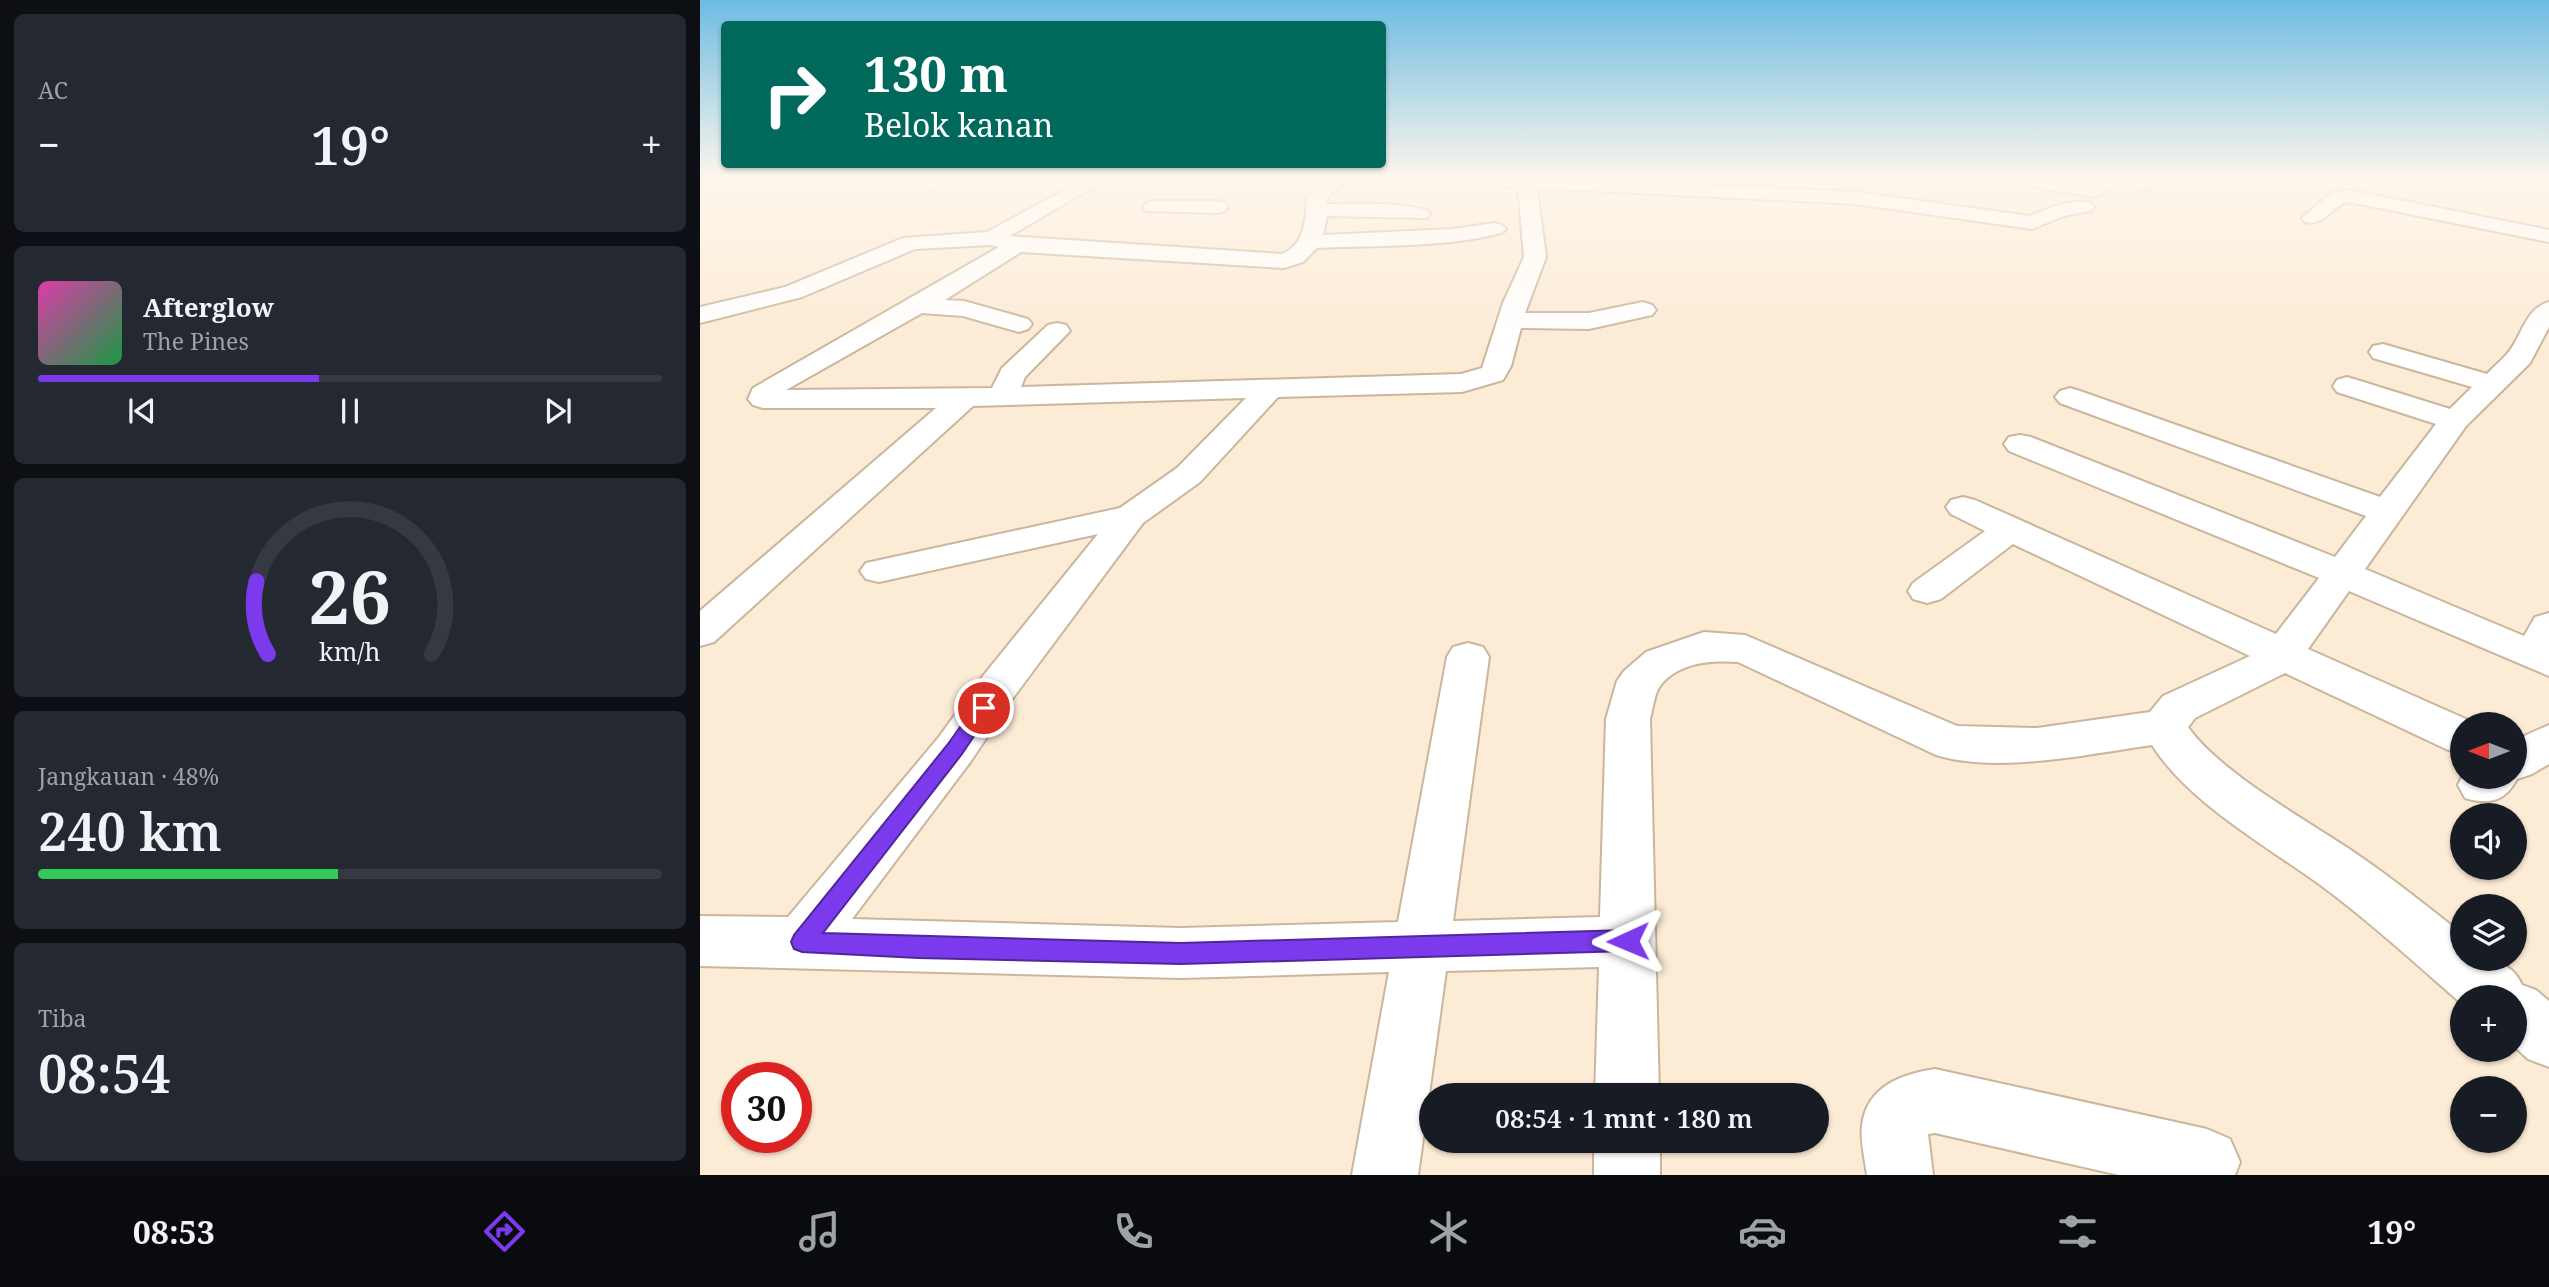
<!DOCTYPE html>
<html lang="id">
<head>
<meta charset="utf-8">
<style>
  body { margin:0; font-family:"Noto Serif",serif; background:#242831; color:#f1f3f6; height:100vh; display:flex; flex-direction:column; font-size:26px; white-space:nowrap }
  * { box-sizing:border-box; margin:0 }
  p { font-size:23px; color:#9ea1a6 }
  .icon { flex:none; width:38px; height:38px; fill:none; stroke:currentColor; stroke-width:2; stroke-linecap:round; stroke-linejoin:round }
  .map { position:relative; flex:1; overflow:hidden }
  .panel { display:flex; flex-direction:column; gap:14px; padding:14px; background:#0d0f14; width:700px }
  .panel>* { flex:none }
  .guide { position:absolute; left:21px; top:21px; width:665px; height:147px; border-radius:7px; box-shadow:0 2px 5px #0004; background:#00695c; color:#fff; overflow:hidden }
  .needle { width:46px; rotate:270deg }
  .controls { position:absolute; left:1750px; top:712px; display:grid; gap:14px }
  .controls a { display:grid; place-items:center; width:77px; height:77px; border-radius:50%; background:#171b24; box-shadow:0 2px 5px #0004; font-size:35px }
  .speed { position:absolute; left:21px; top:1062px; display:flex; gap:14px; font-size:35px; font-weight:700; text-align:center }
  .speed>* { display:grid; place-content:center; width:91px; height:91px; border-radius:50%; background:#171b24; box-shadow:0 2px 5px #0004; line-height:1 }
  .speed .limit { border:10px solid #d22; background:#fff; color:#111 }
  .pin { position:absolute; display:grid; place-items:center; width:60px; height:60px; color:#fff; margin:-30px; border:4px solid #fff; border-radius:50%; box-shadow:0 2px 7px #0007 }
  .me { position:absolute; width:77px; margin:-38px; rotate:269deg; stroke-linejoin:round; filter:drop-shadow(0 0 5px #0008) }
  .turn { display:flex; align-items:center; gap:24px; height:147px; padding:0 28px; font-size:32px }
  .turn .icon { width:91px; height:91px; stroke-width:2.5 }
  .turn b { display:block; font-size:49px; line-height:60px }
  .big { font-size:52px; font-weight:600; line-height:1.1 }
  .panel .card { flex:1; display:flex; flex-direction:column; justify-content:center; gap:10px; min-width:0; padding:0 24px; border-radius:10px; background:#242831 }
  .panel .dial { align-items:center; gap:0 }
  .dial svg { height:182px; overflow:visible; fill:none; stroke:#363941; stroke-width:7; stroke-linecap:round; text-anchor:middle }
  .dial text { fill:#f1f3f6; stroke:none }
  .song { display:flex; align-items:center; gap:21px }
  .cover { width:84px; height:84px; border-radius:10px; background:linear-gradient(135deg,hsl(320 70% 55%),hsl(140 70% 35%)) }
  .played { height:7px; border-radius:4px; background:linear-gradient(90deg,#7c3aed 45%,#363941 45%) }
  .keys { display:flex; justify-content:space-around; direction:ltr }
  .heat { display:flex; justify-content:space-between; align-items:center; font-size:38px; direction:ltr }
  .charge { height:10px; border-radius:5px; background:linear-gradient(90deg,#34c759 48%,#363941 0) }
  .trip { position:absolute; left:719px; top:1083px; width:410px; height:70px; border-radius:35px; background:#171b24; box-shadow:0 2px 5px #0004; font-weight:600; line-height:70px; text-align:center }
  .tabs { display:flex; height:112px; justify-content:space-around; align-items:center; background:#090b0e; color:#9ea1a6 }
  .tabs .icon { width:49px; height:49px }
  .tabs .active { color:#7c3aed }
  .tabs b { font-size:32px; color:#f1f3f6 }
  main { display:flex; flex:1; min-height:0 }
  .map>svg:first-child { display:block }
  .lines { fill:none; stroke-linecap:round; stroke-linejoin:round }
  .minor-casing { stroke:#cab69c; stroke-width:4 }
  .minor { fill:#fff; fill-rule:evenodd }
  .route { fill:#7c3aed; stroke:#51269a; stroke-width:2 }
</style>
</head>
<body>
<main>
<section class="panel">
<div class="card"><p>AC</p>
<div class="heat"><a>−</a><b class="big">19°</b><a>+</a></div>
</div>
<div class="card">
<div class="song"><i class="cover"></i><div><b>Afterglow</b><p>The Pines</p></div></div>
<div class="played"></div>
<div class="keys"><svg class="icon" aria-label="previous" viewBox="0 0 24 24"><path d="M18 5L8 12l10 7zM5 5v14"/></svg><svg class="icon" aria-label="pause" viewBox="0 0 24 24"><path d="M8 5v14M16 5v14"/></svg><svg class="icon" aria-label="next" viewBox="0 0 24 24"><path d="M6 5l10 7-10 7zM19 5v14"/></svg></div>
</div>
<div class="card dial"><svg viewBox="0 0 100 80">
<path d="M14 69A42 42 0 1 1 86 69"/>
<path d="M14 69A42 42 0 0 1 9 37" stroke="#7c3aed"/>
<text x="50" y="56" font-size="32" font-weight="700">26</text>
<text x="50" y="72" font-size="11">km/h</text>
</svg></div>
<div class="card"><p>Jangkauan · 48%</p><b class="big">240 km</b><div class="charge"></div></div>
<div class="card"><p>Tiba</p><b class="big">08:54</b></div>
</section>
<div class="map">
<svg width="1849" height="1175" viewBox="0 0 1849 1175">
  <rect width="100%" height="100%" fill="#fcebd5"/>
  <g class="lines">
    <defs>
      <g id="minor">
        <polygon points="227,179 251,179 249,183 231,190 222,184"/>
        <path d="M385 179H407L310 236 582 254C606 244 606 218 607 195L628 179H649L627 197V204C660 204 695 202 727 210L730 214 727 218 627 216 623 235 752 229 795 223 802 225 806 229 802 233C743 248 678 245 617 248L603 262 584 268 321 252 245 300 264 301 328 319 332 324 328 329 319 332 263 316 222 313 86 390 292 388 302 368 348 325 357 323 366 325 370 331 325 377 321 387 761 374 782 368 803 303 824 257 818 187 771 185 764 183 762 179H878L1156 192 1330 216C1348 208 1371 198 1391 203L1394 207 1391 211 1364 216 1332 229 1156 204 837 188 846 257 825 313H889L943 302 952 305 956 310 952 315 889 329 821 328 811 366 803 380 762 392 578 397 500 482 443 523 313 698 271 761 152 919 481 928 698 922 747 657 753 647 768 643 783 647 789 657 753 921 900 917 906 719 917 681 924 671 946 652 1004 632 1045 635 1257 726 1337 728 1450 712 1463 696 1550 656 1313 544 1241 599 1227 603 1213 599 1208 591 1213 583 1285 531 1251 514 1246 507 1251 500 1263 497 1275 500 1576 634 1619 578 1309 451 1304 444 1309 437 1320 435 1331 437 1635 557 1666 516 1360 403 1355 397 1360 391 1370 388 1380 391 1680 497 1736 424 1637 392 1633 386 1637 380 1647 377 1657 380 1750 409 1772 387 1673 358 1669 352 1673 346 1683 344 1787 374C1793 367 1801 361 1807 354 1822 337 1825 308 1849 302V327L1830 363 1766 426 1665 569 1824 636 1835 617 1849 613V676L1649 591 1608 649 1777 724H1762V754L1746 749 1585 673 1495 718 1488 727C1519 772 1608 821 1655 853 1692 878 1727 906 1762 934V959C1786 959 1811 959 1822 985L1836 990 1849 1001V1067L1828 1059 1815 1047V998H1762V1004C1715 963 1669 921 1619 884 1565 845 1488 802 1452 745 1388 754 1298 774 1236 755L1038 662C1011 660 978 662 960 686 954 694 953 709 950 719L959 1096H895L899 967 746 971 718 1175H652L689 972 481 978 0 966V916L88 917 239 737 283 676 398 534 179 582 166 579 160 571 166 563 420 508 477 468 546 398 273 406 14 642 0 646V611L236 408H63L53 405 48 399 53 388 299 247 291 245 215 249 102 297 0 323V307L85 287 203 238 287 232Z"/>
        <path d="M1314 179C1332 178 1392 177 1405 191L1395 197 1323 185Z"/>
        <polygon points="1436,179 1454,179 1449,189 1442,191 1433,185"/>
        <path d="M1649 190 1849 230V242L1649 202C1631 205 1625 227 1605 222L1602 218 1631 193Z"/>
        <polygon points="453,201 518,201 525,203 528,207 525,211 518,213 446,211 443,207 446,203"/>
        <path d="M1849 725V764L1832 774 1817 779C1805 802 1788 805 1765 798L1758 785 1762 777H1815V740Z"/>
        <path d="M1235 1069 1507 1129 1530 1139 1540 1162 1535 1175H1419L1235 1133 1228 1134 1233 1175H1167C1165 1160 1160 1140 1162 1125 1167 1086 1202 1074 1235 1069Z"/>
        <rect x="894" y="1141" width="66" height="34"/>
      </g>
    </defs>
    <use href="#minor" class="minor-casing"/>
    <use href="#minor" class="minor"/>
  </g>
  <linearGradient id="sky" x2="0" y2="1"><stop stop-color="#6dbce2"/><stop offset="0.52" stop-color="#fef6ec"/><stop offset="1" stop-color="#fef6ec" stop-opacity="0"/></linearGradient>
  <rect width="1849" height="343" fill="url(#sky)"/>
  <polygon class="route" points="284,701 290,703 293,708 262,754 123,933 481,943 928,930 936,933 939,941 936,948 928,951 481,964 218,958 102,952 94,949 91,942 94,935 248,744 277,703"/>
</svg>
<div class="controls">
<a><svg class="needle" viewBox="-14 -14 28 28"><path d="M0-13l5 13h-10z" fill="#e53935"/><path d="M0 13l5-13h-10z" fill="#9ea1a6"/></svg></a>
<a><svg class="icon" aria-label="sound" viewBox="0 0 24 24"><path d="M4 9h4l5-4v14l-5-4H4zM17 9q2 3 0 6"/></svg></a>
<a><svg class="icon" aria-label="layers" viewBox="0 0 24 24"><path d="M12 4l9 5-9 5-9-5zM3 14l9 5 9-5"/></svg></a>
<a>+</a>
<a>−</a>
</div>
<div class="speed"><div class="limit">30</div></div>
<div class="pin" style="left:284px;top:708px;background:#d93025"><svg class="icon" aria-label="arrive" viewBox="0 0 24 24"><path d="M6 21V4h12l-3 4 3 4H6"/></svg></div>
<svg class="me" style="left:928px;top:941px" viewBox="-20 -20 40 40"><path d="M0-17L14 15 0 8-14 15z" fill="#7c3aed" stroke="#fff" stroke-width="4"/></svg>
<div class="trip">08:54 · 1 mnt · 180 m</div>
<div class="guide">
<div class="turn"><svg class="icon" aria-label="right" viewBox="0 0 24 24"><path d="M7 20v-9h11M14 6l5 5-5 5"/></svg><div><b>130 m</b>Belok kanan</div></div>
</div>
</div>
</main>
<nav class="tabs">
<b>08:53</b>
<svg class="icon active" aria-label="directions" viewBox="0 0 24 24"><path d="M12 3l9 9-9 9-9-9zM9 14v-3h6M13 9l2 2-2 2"/></svg>
<svg class="icon" aria-label="music" viewBox="0 0 24 24"><path d="M9 18V5l10-2v13"/><circle cx="6" cy="18" r="3"/><circle cx="16" cy="16" r="3"/></svg>
<svg class="icon" aria-label="phone" viewBox="0 0 24 24"><path d="M5 4h4l2 5-3 2q2 4 5 5l2-3 5 2v4C11 20 4 13 5 4z"/></svg>
<svg class="icon" aria-label="climate" viewBox="0 0 24 24"><path d="M12 3v18M4 7l16 10M4 17L20 7"/></svg>
<svg class="icon" aria-label="car" viewBox="0 0 24 24"><path d="M5 17H2v-5l4-1 3-4h7l3 4 3 1v5h-3M9 17h6M6 11h13"/><circle cx="7" cy="17" r="2"/><circle cx="17" cy="17" r="2"/></svg>
<svg class="icon" aria-label="filters" viewBox="0 0 24 24"><path d="M4 7h16M4 17h16"/><circle cx="9" cy="7" r="2"/><circle cx="15" cy="17" r="2"/></svg>
<b>19°</b>
</nav>
</body>
</html>
